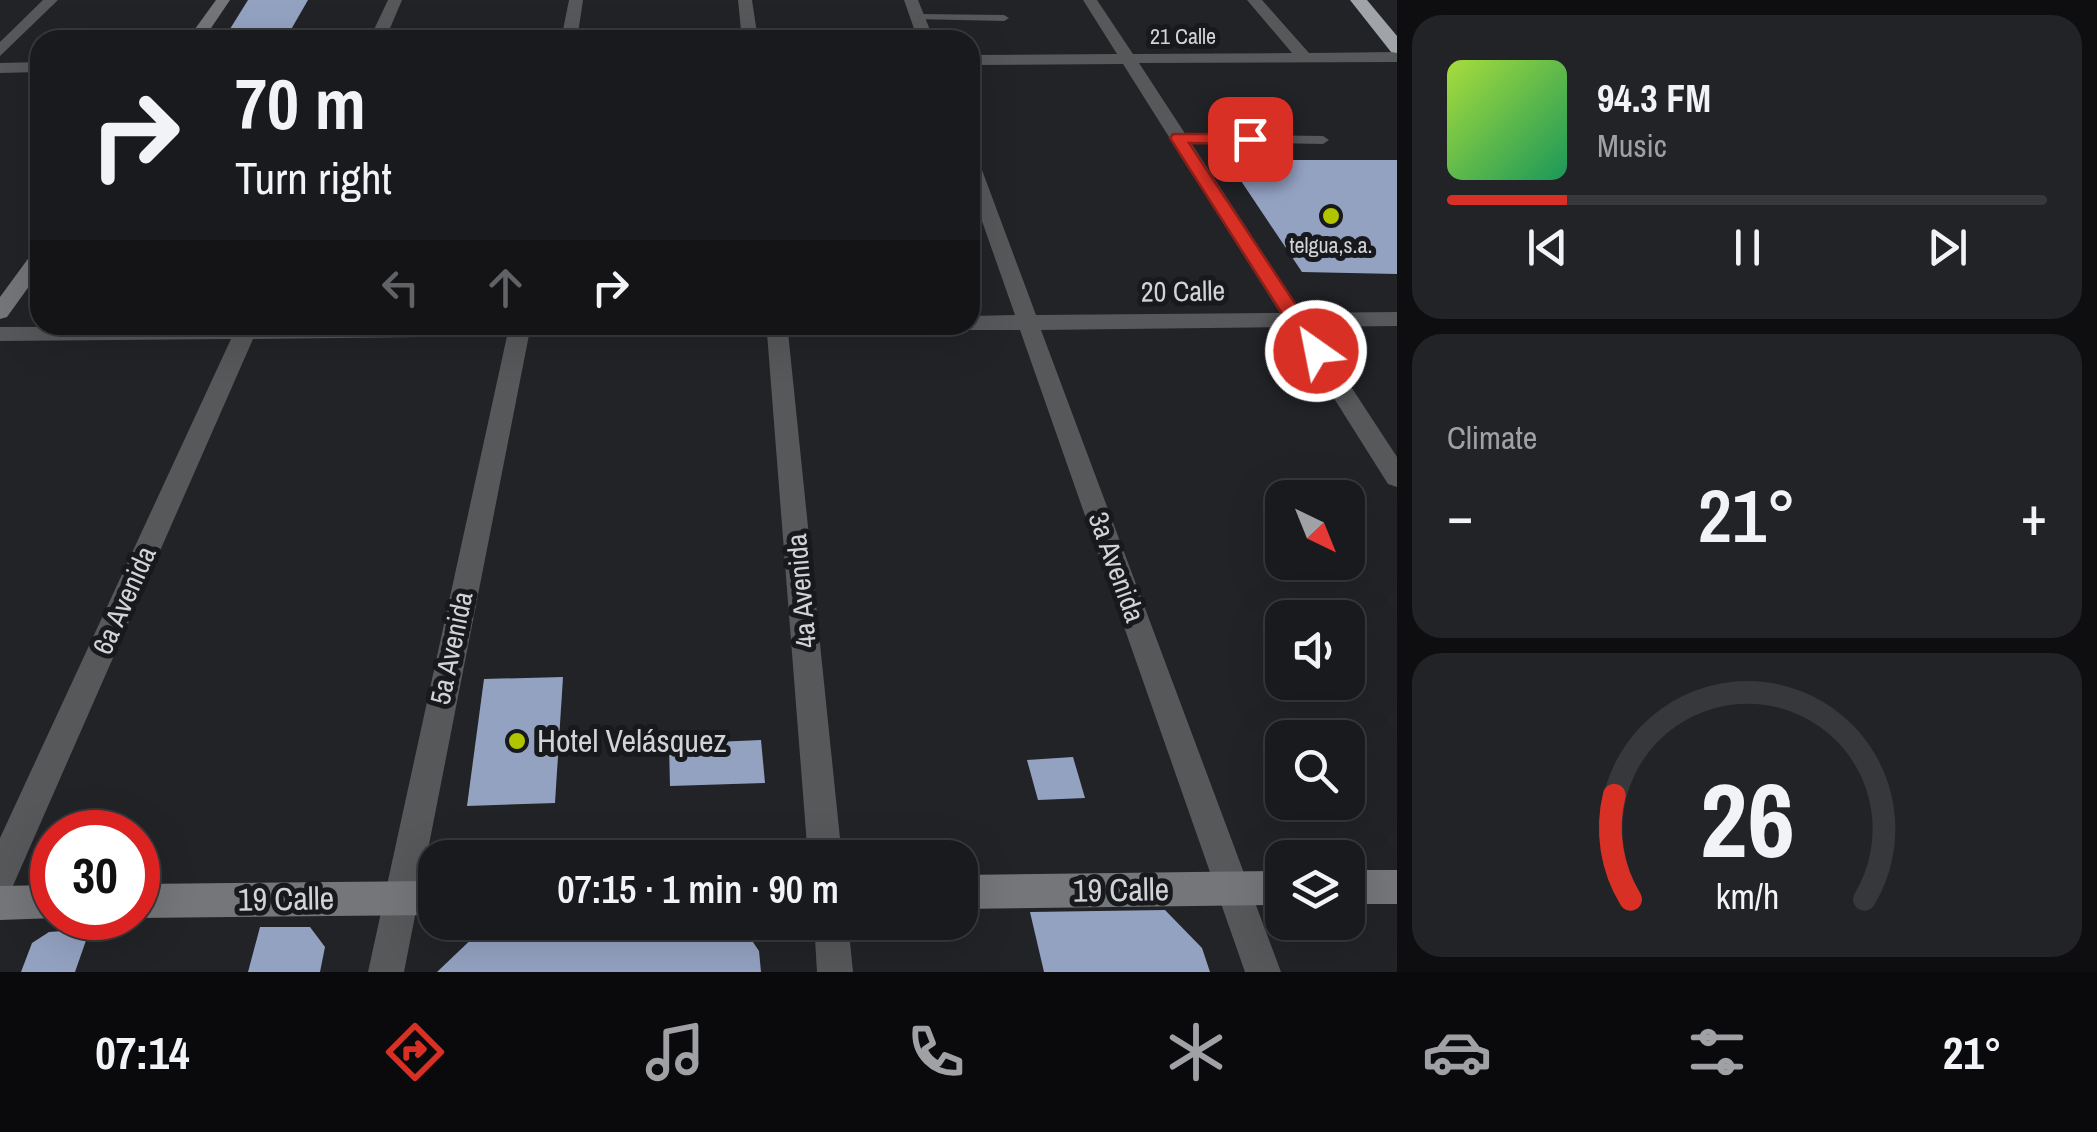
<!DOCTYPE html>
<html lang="en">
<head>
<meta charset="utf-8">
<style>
  body { margin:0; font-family:"Archivo Narrow",sans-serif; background:#222326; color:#f1f3f6; height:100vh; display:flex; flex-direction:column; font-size:38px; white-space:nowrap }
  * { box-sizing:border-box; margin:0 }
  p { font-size:32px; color:#9fa1a4 }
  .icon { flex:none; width:55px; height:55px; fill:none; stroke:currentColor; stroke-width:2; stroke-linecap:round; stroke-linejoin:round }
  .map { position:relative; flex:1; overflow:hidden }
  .details { display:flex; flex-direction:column; gap:15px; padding:15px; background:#0e0e10; width:700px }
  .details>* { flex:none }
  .top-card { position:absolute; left:30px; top:30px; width:950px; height:305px; border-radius:30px; box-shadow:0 10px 40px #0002,0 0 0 2px #37383b; background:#191a1d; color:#f1f3f6; overflow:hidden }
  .needle { width:65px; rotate:137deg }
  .tools { position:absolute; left:1265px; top:480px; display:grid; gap:20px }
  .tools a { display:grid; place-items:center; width:100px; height:100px; border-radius:20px; background:#191a1d; box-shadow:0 10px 40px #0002,0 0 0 2px #37383b; font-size:50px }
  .speed { position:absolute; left:30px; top:810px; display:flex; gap:20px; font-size:50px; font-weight:700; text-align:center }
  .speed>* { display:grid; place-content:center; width:130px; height:130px; border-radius:50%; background:#191a1d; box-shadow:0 10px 40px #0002,0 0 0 2px #37383b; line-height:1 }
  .speed .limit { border:15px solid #d22; background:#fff; color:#111 }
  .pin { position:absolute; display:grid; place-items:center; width:85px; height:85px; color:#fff; margin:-42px; border-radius:20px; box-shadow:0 5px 15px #0006 }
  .me { position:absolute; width:110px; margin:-55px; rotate:327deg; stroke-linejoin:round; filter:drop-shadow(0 0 8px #0008) }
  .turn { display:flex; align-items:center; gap:35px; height:210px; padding:0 40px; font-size:45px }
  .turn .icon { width:130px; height:130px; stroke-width:2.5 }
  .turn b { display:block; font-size:70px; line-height:85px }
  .lanes { display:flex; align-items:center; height:95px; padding:0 40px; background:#0003; justify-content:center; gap:50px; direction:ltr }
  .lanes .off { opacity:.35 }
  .big { font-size:75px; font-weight:600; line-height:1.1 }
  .details .tile { flex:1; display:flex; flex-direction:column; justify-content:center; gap:15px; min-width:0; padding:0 35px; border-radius:30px; background:#222326 }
  .details .dial { align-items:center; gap:0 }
  .dial svg { height:260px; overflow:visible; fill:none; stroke:#37383b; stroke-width:7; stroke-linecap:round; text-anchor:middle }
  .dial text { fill:#f1f3f6; stroke:none }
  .song { display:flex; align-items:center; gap:30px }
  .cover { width:120px; height:120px; border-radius:15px; background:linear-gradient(135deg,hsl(80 70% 55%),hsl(150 70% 35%)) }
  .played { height:10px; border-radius:5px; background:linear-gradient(90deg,#d93025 20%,#37383b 20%) }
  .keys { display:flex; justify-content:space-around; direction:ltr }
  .heat { display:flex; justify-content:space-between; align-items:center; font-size:55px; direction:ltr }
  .trip { position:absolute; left:418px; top:840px; width:560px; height:100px; border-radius:30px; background:#191a1d; box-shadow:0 10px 40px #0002,0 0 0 2px #37383b; font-weight:600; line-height:100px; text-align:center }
  .menu { display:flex; height:160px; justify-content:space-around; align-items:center; background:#0a0a0c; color:#9fa1a4 }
  .menu .icon { width:70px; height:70px }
  .menu .selected { color:#d93025 }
  .menu b { font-size:45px; color:#f1f3f6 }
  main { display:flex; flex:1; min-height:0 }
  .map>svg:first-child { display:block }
  .building { fill:#94a2c2 }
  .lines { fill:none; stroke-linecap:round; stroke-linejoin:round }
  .lane { fill:#57585a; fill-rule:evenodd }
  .street { fill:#57585a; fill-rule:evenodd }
  .secondary { fill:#75767a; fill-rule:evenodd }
  .highway { fill:#a0a3a8; fill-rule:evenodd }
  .route { fill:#d93025; stroke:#8d1f18; stroke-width:2.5 }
  .poi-dot { fill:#b0c500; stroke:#17191d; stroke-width:4 }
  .labels { text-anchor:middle; stroke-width:10; stroke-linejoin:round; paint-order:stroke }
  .far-street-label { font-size:22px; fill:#d2d3d6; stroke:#17191d }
  .far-poi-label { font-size:22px; fill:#d2d3d6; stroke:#17191d }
  .street-label { font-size:28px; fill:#d2d3d6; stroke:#17191d }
  .near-poi-label { font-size:32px; fill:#d2d3d6; stroke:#17191d; text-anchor:start }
  .near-street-label { font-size:32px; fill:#d2d3d6; stroke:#17191d }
</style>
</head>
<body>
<main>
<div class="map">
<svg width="1397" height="972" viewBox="0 0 1397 972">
  <rect width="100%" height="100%" fill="#212327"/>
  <g class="building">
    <polygon points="248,0 308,0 285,40 229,40 231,37 225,37"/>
    <polygon points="1227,160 1397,160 1397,274 1302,272"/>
    <polygon points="563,677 555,803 467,806 484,679"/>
    <polygon points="761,740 765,783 670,786 669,744"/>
    <polygon points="1073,757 1085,798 1038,800 1027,760"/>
    <polygon points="1165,910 1202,948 1210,972 1044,972 1030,912"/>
    <polygon points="740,923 759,951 761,972 437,972 480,931"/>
    <polygon points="260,927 310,927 325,947 320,972 248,972"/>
    <polygon points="90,929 75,972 21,972 32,943 49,932"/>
  </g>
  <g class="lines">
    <g class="lane">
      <polygon points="918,14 1004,15 1009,18 1004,21 914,19 913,17"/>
      <polygon points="1178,134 1323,136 1329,140 1323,144 1174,141 1174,135"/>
    </g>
    <g class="street">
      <polygon points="43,0 58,0 0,56 0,42"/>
      <polygon points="388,0 402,0 385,40 369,40"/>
      <polygon points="569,0 583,0 577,40 561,40"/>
      <polygon points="738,0 752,0 758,40 742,40"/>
      <polygon points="904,0 918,0 934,40 918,40"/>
      <polygon points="1083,0 1097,0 1133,54 1292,53 1247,0 1262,0 1309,53 1397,52 1397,62 1139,63 1302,313 1397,312 1397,326 1312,327 1397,457 1397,487 1388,484 1289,327 1041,330 1281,972 1245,972 1020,330 970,330 961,325 970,325 970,316 1015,315 970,187 970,157 979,162 1036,315 1280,313 1123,64 970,65 970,55 1117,54"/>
      <polygon points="40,62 40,72 0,73 0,63"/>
      <polygon points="803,325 800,330 788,332 842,858 808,858 767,333 529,335 404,972 368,972 507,336 253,339 12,888 0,893 0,838 231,339 0,341 0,327"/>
      <polygon points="814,922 848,922 853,972 817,972"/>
    </g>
    <g class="secondary">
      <polygon points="216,0 230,0 203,40 187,40"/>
      <polygon points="40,250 40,271 7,317 0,319 0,297 33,252"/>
      <rect x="1348" y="870" width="49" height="34"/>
      <polygon points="1282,871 1282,905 960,909 960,875"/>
      <polygon points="435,881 435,915 138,918 136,918 138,884"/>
      <polygon points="52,885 52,918 56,918 0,920 0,886"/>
    </g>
    <polygon class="highway" points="1350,0 1367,0 1397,36 1397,53 1391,52"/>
  </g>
  <polygon class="route" points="1173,134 1250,134 1258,139 1250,144 1189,143 1323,346 1323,356 1309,356 1170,138"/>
  <g class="poi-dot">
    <circle cx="1331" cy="216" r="10"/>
    <circle cx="517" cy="741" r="10"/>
  </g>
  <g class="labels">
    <g class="far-street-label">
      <text x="1183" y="44">21 Calle</text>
    </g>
    <g class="far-poi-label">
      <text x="1331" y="253">telgua,s.a.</text>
    </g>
    <g class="street-label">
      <text transform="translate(1183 291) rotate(-1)" y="10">20 Calle</text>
      <text transform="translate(1117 567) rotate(70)" y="10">3a Avenida</text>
      <text transform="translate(801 591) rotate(-95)" y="10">4a Avenida</text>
      <text transform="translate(124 600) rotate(-66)" y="10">6a Avenida</text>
      <text transform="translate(451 648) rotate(-78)" y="10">5a Avenida</text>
    </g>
    <g class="near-poi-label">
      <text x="537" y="752">Hotel Velásquez</text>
    </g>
    <g class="near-street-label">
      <text transform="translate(1121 890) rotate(-1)" y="11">19 Calle</text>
      <text transform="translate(286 899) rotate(-1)" y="11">19 Calle</text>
    </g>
  </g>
</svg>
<div class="tools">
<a><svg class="needle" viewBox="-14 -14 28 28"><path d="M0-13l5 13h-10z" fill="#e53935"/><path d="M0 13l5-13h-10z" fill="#9fa1a4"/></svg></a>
<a><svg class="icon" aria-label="sound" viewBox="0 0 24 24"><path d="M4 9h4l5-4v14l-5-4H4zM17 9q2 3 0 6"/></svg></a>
<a><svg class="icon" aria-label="search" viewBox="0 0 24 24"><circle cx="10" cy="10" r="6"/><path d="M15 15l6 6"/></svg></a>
<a><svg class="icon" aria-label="layers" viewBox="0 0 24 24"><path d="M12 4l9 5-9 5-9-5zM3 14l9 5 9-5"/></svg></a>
</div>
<div class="speed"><div class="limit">30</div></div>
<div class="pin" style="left:1250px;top:139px;background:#d93025"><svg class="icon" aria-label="arrive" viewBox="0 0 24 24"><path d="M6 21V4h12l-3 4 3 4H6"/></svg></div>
<svg class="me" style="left:1316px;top:351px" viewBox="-20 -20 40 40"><circle r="17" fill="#d93025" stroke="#fff" stroke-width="3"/><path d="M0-11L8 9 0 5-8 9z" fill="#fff"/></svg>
<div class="trip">07:15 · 1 min · 90 m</div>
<div class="top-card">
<div class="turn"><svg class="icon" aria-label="right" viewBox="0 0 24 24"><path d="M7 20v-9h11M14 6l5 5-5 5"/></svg><div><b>70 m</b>Turn right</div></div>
<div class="lanes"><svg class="icon off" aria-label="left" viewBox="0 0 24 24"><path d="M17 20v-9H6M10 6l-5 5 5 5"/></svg><svg class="icon off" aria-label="ahead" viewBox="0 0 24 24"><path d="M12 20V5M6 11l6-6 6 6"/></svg><svg class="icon" aria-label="right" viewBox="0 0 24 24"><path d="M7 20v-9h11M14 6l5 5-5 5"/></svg></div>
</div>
</div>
<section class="details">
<div class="tile">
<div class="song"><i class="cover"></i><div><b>94.3 FM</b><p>Music</p></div></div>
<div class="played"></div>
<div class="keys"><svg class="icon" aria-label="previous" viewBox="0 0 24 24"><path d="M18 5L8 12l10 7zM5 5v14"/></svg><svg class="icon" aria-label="pause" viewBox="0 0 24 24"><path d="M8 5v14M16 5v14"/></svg><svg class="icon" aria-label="next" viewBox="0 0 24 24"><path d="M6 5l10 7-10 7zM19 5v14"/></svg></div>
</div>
<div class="tile"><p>Climate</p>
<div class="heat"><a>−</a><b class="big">21°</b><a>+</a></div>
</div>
<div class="tile dial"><svg viewBox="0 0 100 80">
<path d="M14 69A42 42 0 1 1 86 69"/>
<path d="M14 69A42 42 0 0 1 9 37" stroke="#d93025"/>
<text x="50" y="56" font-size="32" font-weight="700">26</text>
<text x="50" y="72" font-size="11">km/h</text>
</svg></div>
</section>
</main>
<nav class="menu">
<b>07:14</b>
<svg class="icon selected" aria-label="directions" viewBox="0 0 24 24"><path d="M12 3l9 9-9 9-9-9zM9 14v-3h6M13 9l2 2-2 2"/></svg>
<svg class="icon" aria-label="music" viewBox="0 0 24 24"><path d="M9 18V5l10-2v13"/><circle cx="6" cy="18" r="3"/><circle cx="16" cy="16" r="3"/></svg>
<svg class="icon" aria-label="phone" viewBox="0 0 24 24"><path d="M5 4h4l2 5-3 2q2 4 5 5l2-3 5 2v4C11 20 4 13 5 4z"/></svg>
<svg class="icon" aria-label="climate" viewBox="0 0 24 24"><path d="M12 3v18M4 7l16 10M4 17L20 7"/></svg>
<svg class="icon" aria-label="car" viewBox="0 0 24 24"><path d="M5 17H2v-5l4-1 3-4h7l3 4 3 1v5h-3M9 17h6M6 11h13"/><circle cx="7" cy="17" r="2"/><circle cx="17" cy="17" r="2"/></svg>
<svg class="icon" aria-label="filters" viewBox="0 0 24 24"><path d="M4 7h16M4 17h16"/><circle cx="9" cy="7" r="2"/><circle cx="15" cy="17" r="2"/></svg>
<b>21°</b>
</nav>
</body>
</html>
